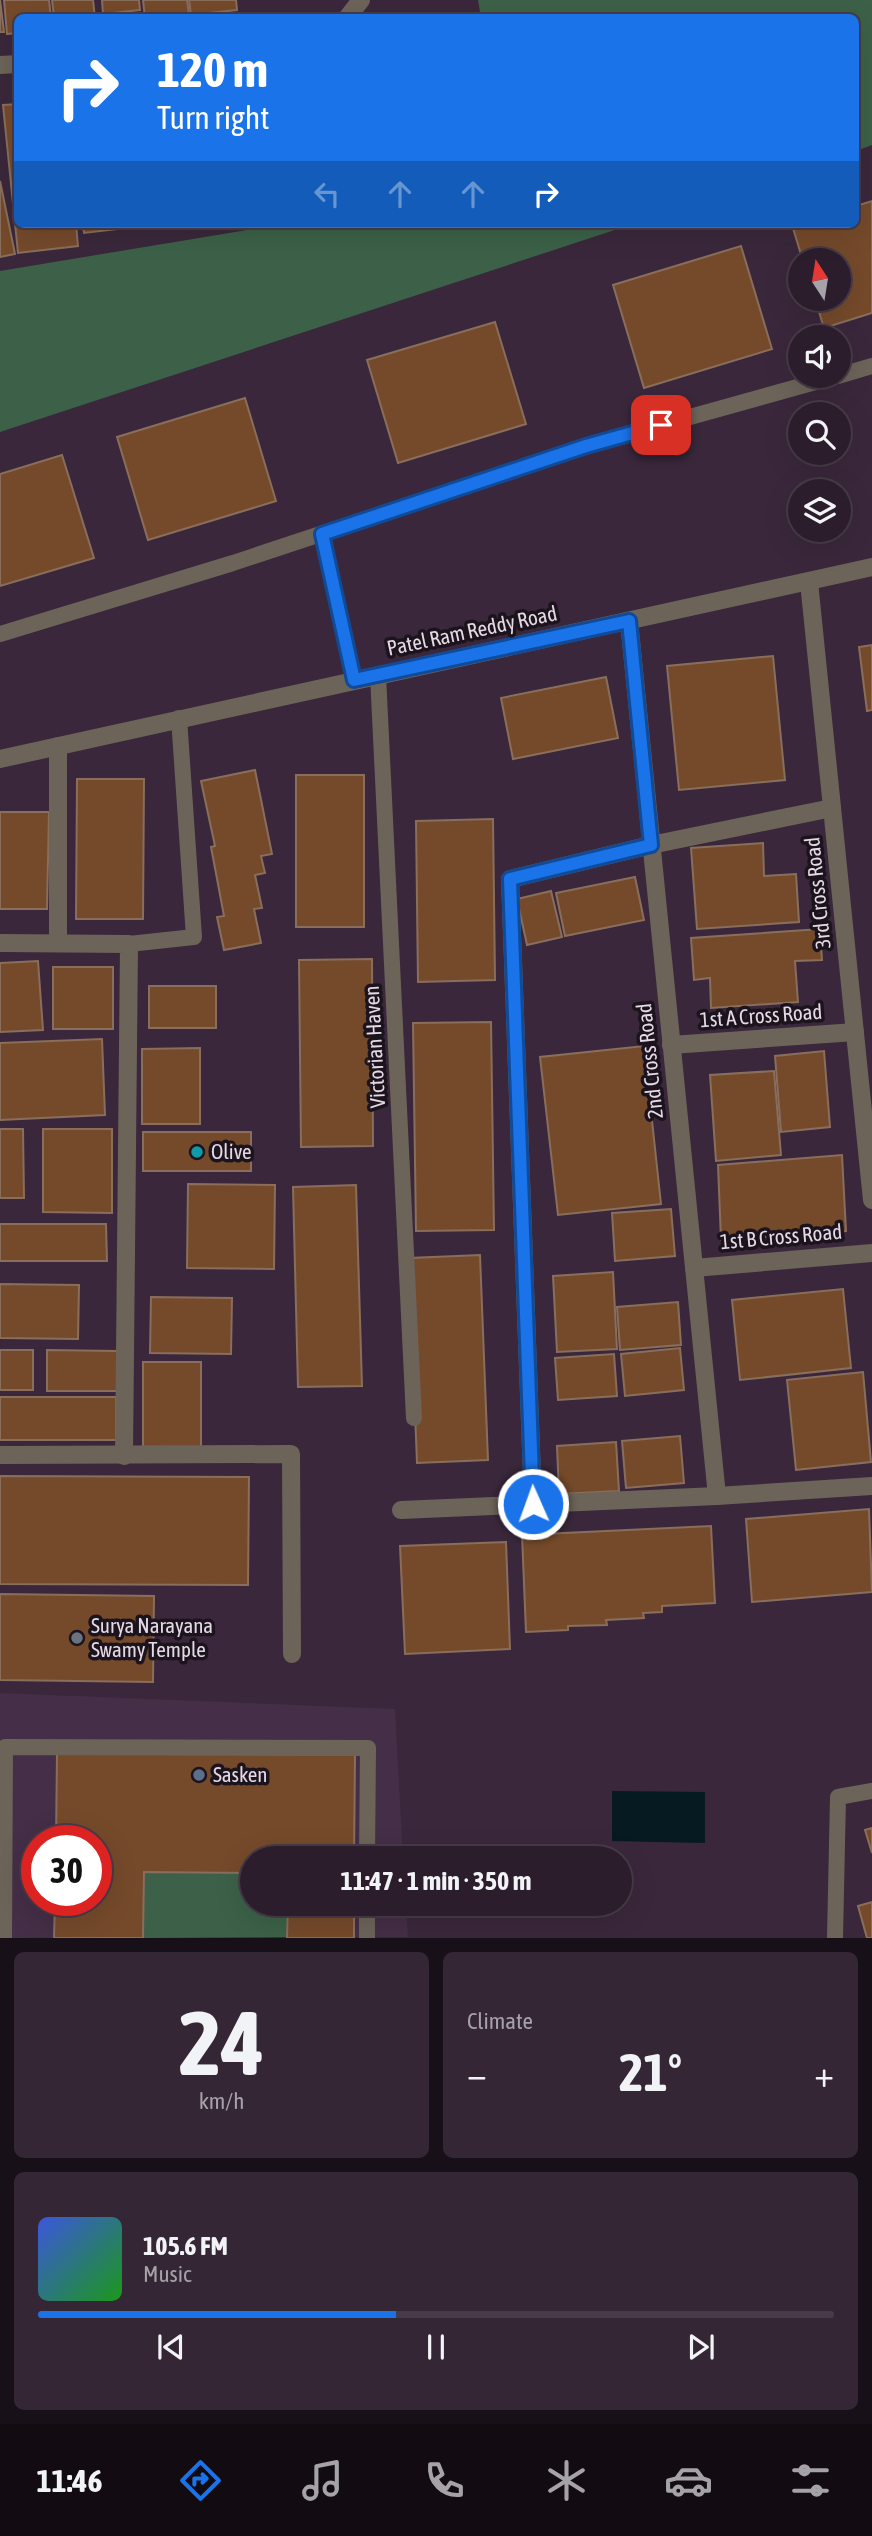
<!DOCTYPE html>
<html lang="en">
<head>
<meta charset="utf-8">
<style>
  body { margin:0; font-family:"Asap Condensed",sans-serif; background:#342634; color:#f1f3f6; height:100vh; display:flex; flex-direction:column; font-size:26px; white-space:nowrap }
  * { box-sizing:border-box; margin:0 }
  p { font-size:23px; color:#a6a2a9 }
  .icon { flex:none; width:38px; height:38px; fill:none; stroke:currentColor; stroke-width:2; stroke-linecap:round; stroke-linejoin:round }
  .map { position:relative; height:1938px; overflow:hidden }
  .sheet { display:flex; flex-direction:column; gap:14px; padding:14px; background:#181018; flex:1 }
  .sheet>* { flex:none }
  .guide { position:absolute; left:14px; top:14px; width:845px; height:214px; border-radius:10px; box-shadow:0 7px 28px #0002,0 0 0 2px #483b48; background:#1a73e8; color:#fff; overflow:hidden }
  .needle { width:46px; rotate:348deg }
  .fabs { position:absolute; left:788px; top:248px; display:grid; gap:14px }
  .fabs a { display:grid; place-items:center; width:63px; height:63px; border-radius:50%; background:#2c1d2c; box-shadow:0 7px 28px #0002,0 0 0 2px #483b48; font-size:35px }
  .speed { position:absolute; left:21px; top:1825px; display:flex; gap:14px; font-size:35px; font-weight:700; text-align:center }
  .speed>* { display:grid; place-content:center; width:91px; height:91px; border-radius:50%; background:#2c1d2c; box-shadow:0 7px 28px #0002,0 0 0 2px #483b48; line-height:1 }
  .speed .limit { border:10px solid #d22; background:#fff; color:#111 }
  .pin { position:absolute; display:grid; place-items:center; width:60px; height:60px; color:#fff; margin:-30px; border-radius:14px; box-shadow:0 4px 10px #0006 }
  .me { position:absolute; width:77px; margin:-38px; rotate:358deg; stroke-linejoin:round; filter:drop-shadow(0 0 5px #0008) }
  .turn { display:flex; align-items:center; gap:24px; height:147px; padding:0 28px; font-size:32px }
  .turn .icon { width:91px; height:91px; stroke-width:2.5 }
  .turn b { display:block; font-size:49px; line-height:60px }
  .lanes { display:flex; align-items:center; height:66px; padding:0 28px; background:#0003; justify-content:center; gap:35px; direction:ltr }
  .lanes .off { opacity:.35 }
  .big { font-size:52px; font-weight:700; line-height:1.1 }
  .sheet .widget { flex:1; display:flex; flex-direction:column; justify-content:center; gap:10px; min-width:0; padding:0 24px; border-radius:10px; background:#342634 }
  .sheet .dial { align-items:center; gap:0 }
  .dial b { font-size:91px; line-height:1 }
  .song { display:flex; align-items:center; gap:21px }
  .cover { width:84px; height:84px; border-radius:10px; background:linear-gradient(135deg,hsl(230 70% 55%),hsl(120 70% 35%)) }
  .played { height:7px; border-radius:4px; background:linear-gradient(90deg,#1a73e8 45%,#483b48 45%) }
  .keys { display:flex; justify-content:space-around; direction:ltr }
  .heat { display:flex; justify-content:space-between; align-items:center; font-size:38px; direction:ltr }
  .sheet .tiles { flex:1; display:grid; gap:14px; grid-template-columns:1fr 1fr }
  .widget:last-child { grid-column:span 2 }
  .trip { position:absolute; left:240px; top:1846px; width:392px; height:70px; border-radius:35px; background:#2c1d2c; box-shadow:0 7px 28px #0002,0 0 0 2px #483b48; font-weight:700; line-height:70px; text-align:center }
  .dock { display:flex; height:112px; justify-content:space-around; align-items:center; background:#120c12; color:#a6a2a9 }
  .dock .icon { width:49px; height:49px }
  .dock .selected { color:#1a73e8 }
  .dock b { font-size:32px; color:#f1f3f6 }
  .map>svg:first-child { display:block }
  .built { fill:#452e47; fill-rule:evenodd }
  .green { fill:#3c6148 }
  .water { fill:#061a21 }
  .building { fill:#754a2b; stroke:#896e5c; stroke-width:2 }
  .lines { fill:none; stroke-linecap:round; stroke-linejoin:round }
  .service { stroke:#6c6459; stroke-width:16 }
  .minor { stroke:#6c6459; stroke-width:18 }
  .tertiary { stroke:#6c6459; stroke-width:18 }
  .route-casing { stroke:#114b97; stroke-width:18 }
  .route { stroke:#1a73e8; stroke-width:12 }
  .culture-dot { fill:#0f9aa8; stroke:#1c141d; stroke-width:2.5 }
  .worship-dot { fill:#6b7280; stroke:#1c141d; stroke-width:2.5 }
  .service-dot { fill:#5c6f8a; stroke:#1c141d; stroke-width:2.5 }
  .labels { text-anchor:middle; stroke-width:7; stroke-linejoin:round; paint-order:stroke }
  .street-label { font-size:21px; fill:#e5d9e6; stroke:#1c141d }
  .poi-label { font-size:21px; fill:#e5d9e6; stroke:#1c141d; text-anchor:start }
</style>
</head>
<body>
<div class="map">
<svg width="872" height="1938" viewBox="0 0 872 1938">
  <rect width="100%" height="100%" fill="#3a273b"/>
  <path class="built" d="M0 1693 395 1709 403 1858H252V1904H406L408 1937 0 1938ZM37 1841H96V1900H37Z"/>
  <g class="green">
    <polygon points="478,0 872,0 872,145 856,151 856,18 481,18"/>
    <polygon points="283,224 633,224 0,432 0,271"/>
    <polygon points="144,1872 252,1873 252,1904 288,1904 287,1937 143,1938"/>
  </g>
  <polygon class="water" points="612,1791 705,1792 705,1843 612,1841"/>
  <g class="building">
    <polygon points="0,0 4,32 0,32"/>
    <polygon points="4,0 49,0 51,18 18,18 18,33 7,34"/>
    <polygon points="52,0 93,0 95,18 54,18"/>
    <polygon points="102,0 139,0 140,10 103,14"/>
    <polygon points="143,0 187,0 189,14 145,18"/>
    <polygon points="189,0 236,0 237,10 191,15"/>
    <polygon points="18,104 18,224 76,224 78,246 18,253 3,105"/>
    <polygon points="0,181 15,254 0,257"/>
    <polygon points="872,201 872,313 824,328 815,299 838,299 838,261 803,261 792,225 856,224 856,206"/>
    <polygon points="83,224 151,224 151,225 84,233"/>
    <polygon points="741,246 772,349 644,388 613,285"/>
    <polygon points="495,322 526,424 398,463 367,360"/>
    <polygon points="245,398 276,501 148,540 117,437"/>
    <polygon points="62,455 94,558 0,586 0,474"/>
    <polygon points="872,645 872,710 867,711 859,647"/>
    <polygon points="773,656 785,780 679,790 667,666"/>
    <polygon points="606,677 618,738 513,759 501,698"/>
    <polygon points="255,770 272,854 261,856 265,873 255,875 262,908 254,909 261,943 224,950 217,917 224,916 211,847 215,846 201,781"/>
    <rect x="296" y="775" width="68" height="152"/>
    <polygon points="77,779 144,779 143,919 76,919"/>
    <polygon points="0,812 49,812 47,909 0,909"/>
    <polygon points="493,819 495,980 418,982 416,821"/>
    <polygon points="763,843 764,876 796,874 799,922 697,929 691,848"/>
    <polygon points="635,877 644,920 565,936 556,893"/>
    <polygon points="551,891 562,937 527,945 517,899"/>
    <polygon points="820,929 822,960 795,961 798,1002 711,1008 710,978 694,980 691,938"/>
    <polygon points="372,959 373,1146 301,1147 299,960"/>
    <polygon points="38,961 43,1030 0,1032 0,963"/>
    <rect x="53" y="967" width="60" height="62"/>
    <rect x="149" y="986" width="67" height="42"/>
    <polygon points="491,1022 494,1230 416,1231 413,1023"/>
    <polygon points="102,1039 105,1115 0,1120 0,1043"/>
    <polygon points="644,1046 661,1204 558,1215 540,1057"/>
    <polygon points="200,1048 200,1124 142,1124 142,1049"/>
    <polygon points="824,1051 830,1127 781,1132 775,1056"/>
    <polygon points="774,1071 781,1155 716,1161 710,1075"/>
    <polygon points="0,1129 23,1129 24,1198 0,1198"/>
    <polygon points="43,1129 112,1129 112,1213 43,1212"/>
    <rect x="143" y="1132" width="108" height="39"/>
    <polygon points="842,1155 846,1231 721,1240 718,1165"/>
    <polygon points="188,1184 275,1185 274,1269 187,1268"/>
    <polygon points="356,1185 362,1386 298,1387 293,1187"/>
    <polygon points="671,1209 675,1256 615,1261 612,1213"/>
    <polygon points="0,1224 106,1224 107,1261 0,1261"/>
    <polygon points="480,1255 488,1460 417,1463 409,1258"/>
    <polygon points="613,1272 617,1349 557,1352 553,1276"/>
    <polygon points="0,1284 79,1285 78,1339 0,1338"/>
    <polygon points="843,1289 851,1368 740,1380 732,1300"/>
    <polygon points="151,1297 232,1298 231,1354 150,1353"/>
    <polygon points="678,1302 681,1345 620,1350 617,1307"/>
    <polygon points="680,1348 684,1390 625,1396 621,1354"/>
    <rect x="0" y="1350" width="33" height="40"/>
    <polygon points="47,1350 117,1351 117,1391 47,1391"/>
    <polygon points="614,1354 617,1396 558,1400 555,1358"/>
    <rect x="143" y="1362" width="58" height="85"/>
    <polygon points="863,1372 871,1462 796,1470 787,1380"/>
    <rect x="0" y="1397" width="116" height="43"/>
    <polygon points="680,1436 684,1483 626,1488 622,1441"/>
    <polygon points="616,1442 619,1491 559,1494 557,1446"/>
    <polygon points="0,1476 249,1477 248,1585 0,1584"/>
    <polygon points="869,1509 872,1592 752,1602 746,1519"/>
    <polygon points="711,1526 715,1603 662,1606 662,1612 643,1613 644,1618 606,1620 607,1625 568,1626 568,1630 526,1632 522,1535"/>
    <polygon points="506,1542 510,1649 405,1654 400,1546"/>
    <polygon points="0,1594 154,1596 153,1682 0,1680"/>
    <polygon points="57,1753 355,1755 354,1858 252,1858 252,1873 144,1872 143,1938 54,1938 55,1900 96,1900 96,1841 56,1841"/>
    <polygon points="872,1828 872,1853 865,1830"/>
    <polygon points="872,1902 872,1938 867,1938 858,1906"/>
    <polygon points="288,1904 354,1904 354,1938 287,1938"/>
  </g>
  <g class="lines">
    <g class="service">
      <polyline points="838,376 872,366"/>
      <polyline points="322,534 354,680"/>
      <polyline points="0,634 233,563 586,446 837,376"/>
      <polyline points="378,675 414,1418"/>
      <polyline points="129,944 194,937 179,718"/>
      <polyline points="4,1938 5,1747 368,1748 367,1858"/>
      <polyline points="367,1938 367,1904"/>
      <polyline points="835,1938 838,1797 872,1791"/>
    </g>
    <g class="minor">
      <polyline points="347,18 361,0"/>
      <polyline points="0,65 18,64"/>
      <polyline points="809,582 872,1200"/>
      <polyline points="629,621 717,1496"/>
      <polyline points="58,942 58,746"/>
      <polyline points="0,943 129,944 124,1456"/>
      <polyline points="671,1045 855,1032"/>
      <polyline points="694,1268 872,1253"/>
      <polyline points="0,1455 291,1454 292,1654"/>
      <polyline points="533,1504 510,879 651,845 832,808"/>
      <polyline points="401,1510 717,1496 872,1486"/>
    </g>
    <polyline class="tertiary" points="0,759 872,567"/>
  </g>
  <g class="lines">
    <defs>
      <polyline id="route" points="533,1504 510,879 651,845 629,621 354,680 322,534 586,446 661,425"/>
    </defs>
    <use href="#route" class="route-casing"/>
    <use href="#route" class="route"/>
  </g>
  <circle class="culture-dot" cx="197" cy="1152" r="7"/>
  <circle class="worship-dot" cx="77" cy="1638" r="7"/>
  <circle class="service-dot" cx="199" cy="1775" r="7"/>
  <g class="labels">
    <g class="street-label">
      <text transform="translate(472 631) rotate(-12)" y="7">Patel Ram Reddy Road</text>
      <text transform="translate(818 893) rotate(-96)" y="7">3rd Cross Road</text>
      <text transform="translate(761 1016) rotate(-4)" y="7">1st A Cross Road</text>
      <text transform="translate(375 1047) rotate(-93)" y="7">Victorian Haven</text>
      <text transform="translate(650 1061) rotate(-96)" y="7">2nd Cross Road</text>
      <text transform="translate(781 1237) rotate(-5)" y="7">1st B Cross Road</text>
    </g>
    <g class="poi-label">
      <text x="211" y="1159">Olive</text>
      <text x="91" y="1633">Surya Narayana<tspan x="91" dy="24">Swamy Temple</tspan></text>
      <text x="213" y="1782">Sasken</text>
    </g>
  </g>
</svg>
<div class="fabs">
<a><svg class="needle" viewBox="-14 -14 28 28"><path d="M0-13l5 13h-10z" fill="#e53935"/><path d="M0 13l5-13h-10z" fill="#a6a2a9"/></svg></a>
<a><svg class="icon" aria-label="sound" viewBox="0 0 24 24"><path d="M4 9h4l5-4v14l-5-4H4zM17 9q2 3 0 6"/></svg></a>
<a><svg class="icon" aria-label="search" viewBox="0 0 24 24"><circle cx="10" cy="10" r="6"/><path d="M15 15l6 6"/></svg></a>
<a><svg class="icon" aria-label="layers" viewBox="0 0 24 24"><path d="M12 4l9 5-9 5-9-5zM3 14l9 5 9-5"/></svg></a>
</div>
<div class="speed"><div class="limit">30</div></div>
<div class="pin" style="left:661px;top:425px;background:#d93025"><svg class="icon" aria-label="arrive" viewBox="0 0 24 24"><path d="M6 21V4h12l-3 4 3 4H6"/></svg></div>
<svg class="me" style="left:533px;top:1504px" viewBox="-20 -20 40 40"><circle r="17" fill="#1a73e8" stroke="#fff" stroke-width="3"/><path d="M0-11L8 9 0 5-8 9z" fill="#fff"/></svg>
<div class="trip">11:47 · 1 min · 350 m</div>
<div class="guide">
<div class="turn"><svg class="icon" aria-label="right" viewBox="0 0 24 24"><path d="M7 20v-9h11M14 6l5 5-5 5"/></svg><div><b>120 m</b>Turn right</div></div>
<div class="lanes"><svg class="icon off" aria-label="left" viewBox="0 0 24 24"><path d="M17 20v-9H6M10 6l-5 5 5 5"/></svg><svg class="icon off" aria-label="ahead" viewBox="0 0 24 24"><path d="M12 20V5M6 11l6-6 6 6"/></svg><svg class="icon off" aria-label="ahead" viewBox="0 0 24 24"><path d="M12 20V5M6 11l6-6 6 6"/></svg><svg class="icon" aria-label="right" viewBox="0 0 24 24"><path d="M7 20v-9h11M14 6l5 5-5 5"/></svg></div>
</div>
</div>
<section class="sheet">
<div class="tiles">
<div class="widget dial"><b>24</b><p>km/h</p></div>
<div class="widget"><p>Climate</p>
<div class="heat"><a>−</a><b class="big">21°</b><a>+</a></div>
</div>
<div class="widget">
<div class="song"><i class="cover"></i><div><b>105.6 FM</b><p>Music</p></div></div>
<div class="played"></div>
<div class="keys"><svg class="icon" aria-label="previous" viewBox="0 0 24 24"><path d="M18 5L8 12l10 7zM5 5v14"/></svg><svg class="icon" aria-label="pause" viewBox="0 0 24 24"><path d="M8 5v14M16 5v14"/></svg><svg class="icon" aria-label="next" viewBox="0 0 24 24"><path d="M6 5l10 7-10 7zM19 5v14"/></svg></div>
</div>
</div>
</section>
<nav class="dock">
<b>11:46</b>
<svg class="icon selected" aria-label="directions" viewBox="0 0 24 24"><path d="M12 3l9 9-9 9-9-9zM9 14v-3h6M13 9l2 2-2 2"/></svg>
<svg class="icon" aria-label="music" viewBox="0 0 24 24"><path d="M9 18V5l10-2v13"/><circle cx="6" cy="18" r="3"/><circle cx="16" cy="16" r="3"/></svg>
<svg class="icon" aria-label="phone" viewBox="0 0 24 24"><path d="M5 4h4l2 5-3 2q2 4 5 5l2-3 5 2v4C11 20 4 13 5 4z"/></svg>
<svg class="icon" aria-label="climate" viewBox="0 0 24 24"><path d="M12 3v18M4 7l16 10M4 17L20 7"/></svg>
<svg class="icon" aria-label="car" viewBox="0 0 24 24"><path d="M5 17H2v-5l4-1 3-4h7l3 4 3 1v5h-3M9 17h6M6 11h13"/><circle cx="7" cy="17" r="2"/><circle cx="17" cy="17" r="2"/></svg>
<svg class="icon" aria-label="filters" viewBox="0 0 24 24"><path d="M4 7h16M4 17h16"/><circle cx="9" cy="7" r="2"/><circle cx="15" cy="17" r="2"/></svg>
</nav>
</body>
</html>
